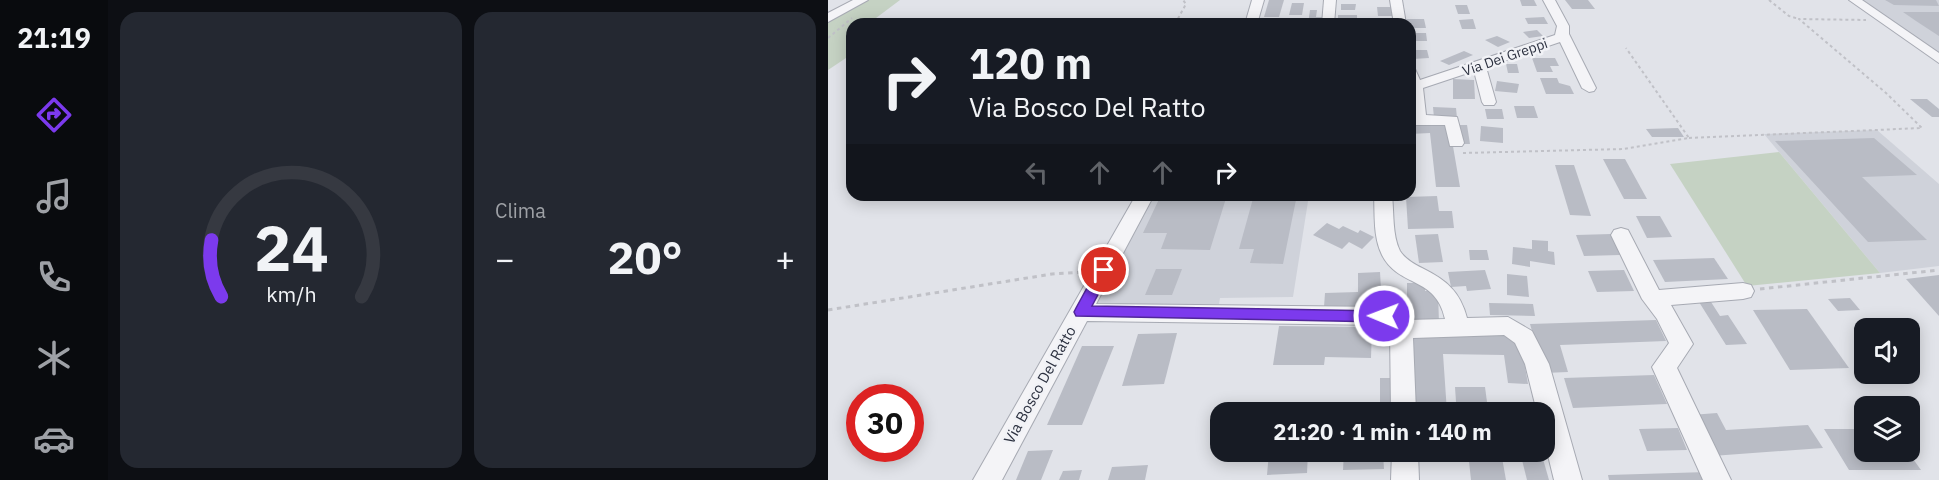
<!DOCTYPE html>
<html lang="it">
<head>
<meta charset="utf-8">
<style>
  body { margin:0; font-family:"IBM Plex Sans",sans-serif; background:#242831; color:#f1f3f6; height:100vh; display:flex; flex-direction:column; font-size:22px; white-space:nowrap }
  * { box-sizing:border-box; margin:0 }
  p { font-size:20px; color:#9ea1a6 }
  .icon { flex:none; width:33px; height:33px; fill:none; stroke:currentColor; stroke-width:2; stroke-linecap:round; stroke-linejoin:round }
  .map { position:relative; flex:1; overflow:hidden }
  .side { display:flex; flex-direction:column; gap:12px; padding:12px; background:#0d0f14; width:720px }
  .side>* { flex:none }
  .banner { position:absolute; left:18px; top:18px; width:570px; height:183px; border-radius:18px; box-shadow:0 3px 15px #0003; background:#171b24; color:#f1f3f6; overflow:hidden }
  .controls { position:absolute; left:1026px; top:318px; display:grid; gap:12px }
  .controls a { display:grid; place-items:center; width:66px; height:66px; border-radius:12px; background:#171b24; box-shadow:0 3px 15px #0003; font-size:30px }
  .speed { position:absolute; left:18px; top:384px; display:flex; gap:12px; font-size:30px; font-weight:700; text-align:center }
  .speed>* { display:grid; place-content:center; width:78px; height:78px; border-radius:50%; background:#171b24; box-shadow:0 3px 15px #0003; line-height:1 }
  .speed .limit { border:9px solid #d22; background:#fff; color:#111 }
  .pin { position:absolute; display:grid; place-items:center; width:51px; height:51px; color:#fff; margin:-26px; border:3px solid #fff; border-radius:50%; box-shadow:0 2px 6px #0007 }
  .me { position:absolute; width:66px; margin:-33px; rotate:271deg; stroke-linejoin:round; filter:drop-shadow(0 0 4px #0008) }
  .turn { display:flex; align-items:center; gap:21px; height:126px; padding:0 24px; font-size:27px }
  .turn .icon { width:78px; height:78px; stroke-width:2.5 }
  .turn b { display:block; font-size:42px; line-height:51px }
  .lanes { display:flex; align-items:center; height:57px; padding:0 24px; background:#0003; justify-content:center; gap:30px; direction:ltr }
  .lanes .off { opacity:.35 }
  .big { font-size:45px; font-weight:800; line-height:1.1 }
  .side .card { flex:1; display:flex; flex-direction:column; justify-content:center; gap:9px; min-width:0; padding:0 21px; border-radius:18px; background:#242831 }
  .side .dial { align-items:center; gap:0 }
  .dial svg { height:156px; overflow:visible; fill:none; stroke:#363941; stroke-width:7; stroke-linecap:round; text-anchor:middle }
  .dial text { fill:#f1f3f6; stroke:none }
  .heat { display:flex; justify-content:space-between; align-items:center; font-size:33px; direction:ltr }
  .side .tiles { flex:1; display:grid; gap:12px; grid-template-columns:repeat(2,1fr) }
  .trip { position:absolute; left:382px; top:402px; width:345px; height:60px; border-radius:18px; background:#171b24; box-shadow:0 3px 15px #0003; font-weight:800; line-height:60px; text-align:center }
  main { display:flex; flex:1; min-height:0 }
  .dock { display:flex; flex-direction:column; width:108px; justify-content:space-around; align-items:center; background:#090b0e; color:#9ea1a6 }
  .dock .icon { width:42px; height:42px }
  .dock .on { color:#7c3aed }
  .dock b { font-size:27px; color:#f1f3f6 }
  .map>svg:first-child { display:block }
  .built { fill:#cfd2da }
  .green { fill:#c5d2c3 }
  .building { fill:#b9bcc5 }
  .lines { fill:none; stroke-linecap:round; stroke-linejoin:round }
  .minor-casing { stroke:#a7aab3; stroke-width:2 }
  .path-far1 { stroke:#c0c1c7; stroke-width:2; stroke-dasharray:3 3; stroke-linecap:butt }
  .path { stroke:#c0c1c7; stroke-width:3; stroke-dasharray:4.5 4.5; stroke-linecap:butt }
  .minor { fill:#f4f4f7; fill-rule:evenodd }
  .route { fill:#7c3aed; stroke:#51269a; stroke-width:1.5 }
  .labels { text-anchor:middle; stroke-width:5; stroke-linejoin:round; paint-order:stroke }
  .far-street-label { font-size:14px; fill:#2b303f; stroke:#f1f2f6 }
  .street-label { font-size:15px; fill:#2b303f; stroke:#f1f2f6 }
</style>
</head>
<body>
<main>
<nav class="dock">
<b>21:19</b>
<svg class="icon on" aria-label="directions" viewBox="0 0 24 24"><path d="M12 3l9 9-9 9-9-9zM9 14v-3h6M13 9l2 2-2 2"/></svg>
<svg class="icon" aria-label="music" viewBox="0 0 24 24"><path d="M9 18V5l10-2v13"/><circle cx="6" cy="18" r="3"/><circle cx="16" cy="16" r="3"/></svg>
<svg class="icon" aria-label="phone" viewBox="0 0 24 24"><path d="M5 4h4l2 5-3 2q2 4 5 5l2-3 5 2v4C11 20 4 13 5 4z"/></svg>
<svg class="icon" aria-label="climate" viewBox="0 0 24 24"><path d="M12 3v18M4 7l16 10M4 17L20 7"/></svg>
<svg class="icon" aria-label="car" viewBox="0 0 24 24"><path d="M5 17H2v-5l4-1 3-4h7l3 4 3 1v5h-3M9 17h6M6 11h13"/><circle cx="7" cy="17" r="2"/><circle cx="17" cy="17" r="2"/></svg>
</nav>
<section class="side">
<div class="tiles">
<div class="card dial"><svg viewBox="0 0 100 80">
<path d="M14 69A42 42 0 1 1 86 69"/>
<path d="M14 69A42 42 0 0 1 9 40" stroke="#7c3aed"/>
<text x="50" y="56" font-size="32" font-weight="700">24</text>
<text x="50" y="72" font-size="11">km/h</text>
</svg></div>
<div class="card"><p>Clima</p>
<div class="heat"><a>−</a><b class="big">20°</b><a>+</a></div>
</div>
</div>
</section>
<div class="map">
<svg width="1111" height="480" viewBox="0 0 1111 480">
  <rect width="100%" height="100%" fill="#e1e3e9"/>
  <g class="built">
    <polygon points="1027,0 1111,0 1111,61"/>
    <polygon points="1049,130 1111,184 1111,266 1052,273 936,134"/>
    <polygon points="324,195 481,195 465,297 392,298 391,304 268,304"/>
  </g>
  <g class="green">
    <polygon points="39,0 72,0 40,24 24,24 24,54 0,70 0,13"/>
    <polygon points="951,152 1052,273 919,286 842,164"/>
  </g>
  <g class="building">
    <polygon points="441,0 456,0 451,17 436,17"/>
    <polygon points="692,0 706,0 709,6 694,6"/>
    <polygon points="737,0 760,0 767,9 744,9"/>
    <polygon points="1057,0 1108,0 1111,6 1066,5"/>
    <polygon points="464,3 476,3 474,15 461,15"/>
    <polygon points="513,4 528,4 527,10 513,10"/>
    <polygon points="627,5 639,5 642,14 630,14"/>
    <polygon points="549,7 563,7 564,16 550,16"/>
    <polygon points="482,10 489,10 488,17 497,17 497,24 480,24"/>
    <polygon points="1075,12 1111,12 1111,36 1088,21"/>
    <polygon points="510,15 529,15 529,21 510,22"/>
    <polygon points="716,17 720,24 700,24 697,18"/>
    <polygon points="578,19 596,19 598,28 582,28 582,24 579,24"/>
    <polygon points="645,19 648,29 634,29 631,20"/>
    <polygon points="709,30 715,36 701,38 695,32"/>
    <polygon points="582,33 598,33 599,41 583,41"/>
    <polygon points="669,36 682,42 670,47 657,40"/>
    <polygon points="584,50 599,50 601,58 585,59"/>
    <polygon points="636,51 645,55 621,65 612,61"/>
    <polygon points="704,58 727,58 731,66 722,66 725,72 709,72"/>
    <polygon points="678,64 689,64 691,73 680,73"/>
    <polygon points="712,78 729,78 731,83 742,86 746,94 718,94"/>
    <polygon points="625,79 646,80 647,99 625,99"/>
    <polygon points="669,81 691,84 689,93 667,91"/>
    <polygon points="1082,99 1099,99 1111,109 1111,117 1104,117"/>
    <polygon points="686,106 706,106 710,118 689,118"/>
    <polygon points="605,107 628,108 629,118 606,118"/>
    <polygon points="657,109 674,109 676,119 659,119"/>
    <polygon points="582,123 621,123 632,187 608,187 602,133 582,134"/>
    <polygon points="630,125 639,125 642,144 634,144"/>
    <polygon points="653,126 675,128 675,143 652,141"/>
    <polygon points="850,128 856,137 824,137 818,129"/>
    <polygon points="1046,138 1089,175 1034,177 1099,240 1040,242 947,141"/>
    <polygon points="775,159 797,159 819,199 796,199"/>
    <polygon points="727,165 746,165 763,216 742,215"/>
    <polygon points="333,195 399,195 382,250 333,249 339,233 315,233"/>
    <polygon points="426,195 469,195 455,264 422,263 426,249 411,249"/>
    <polygon points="609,196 611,211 624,211 626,228 580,229 578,197"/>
    <polygon points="808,216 832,216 844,237 819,238"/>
    <polygon points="499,223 511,229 515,226 530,233 532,230 546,237 534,249 521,242 514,249 485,235"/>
    <polygon points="610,234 615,262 591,263 587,235"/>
    <polygon points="783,234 792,255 756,256 748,235"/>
    <polygon points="704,240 720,241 720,251 726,252 727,265 702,261 702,267 684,264 685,247 704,249"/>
    <polygon points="641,250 659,250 661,260 642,260"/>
    <polygon points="886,258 900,279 837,282 825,260"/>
    <polygon points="328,269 354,269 344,295 317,295"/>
    <polygon points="657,270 663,289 639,291 638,286 623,287 620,272"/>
    <polygon points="796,270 806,291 769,292 760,271"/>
    <polygon points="552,272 554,306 496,307 497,293 530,292 530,273"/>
    <polygon points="679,274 699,276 701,297 679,295"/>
    <polygon points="1111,275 1111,316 1078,279"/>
    <polygon points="579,283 597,283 597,291 610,291 611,324 579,323"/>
    <polygon points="1022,298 1032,310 1010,311 1000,299"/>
    <polygon points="871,302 883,302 892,316 900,315 919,344 898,345"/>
    <polygon points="661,303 705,304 707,316 662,315"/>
    <polygon points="979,309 1021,368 962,370 925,310"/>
    <polygon points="828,320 838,341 732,345 740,372 716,373 702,324"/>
    <polygon points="451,326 544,327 543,358 497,357 496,365 445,365"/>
    <polygon points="349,333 336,384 294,386 310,334"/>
    <polygon points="582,333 684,335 695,355 700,384 680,383 676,355 615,354 619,412 583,412"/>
    <polygon points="254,346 286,346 254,425 219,425"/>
    <polygon points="826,375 839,404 745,408 736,378"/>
    <polygon points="552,378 566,378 567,411 552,411"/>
    <polygon points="627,387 657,387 659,402 628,402"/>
    <polygon points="650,408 702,408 703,412 651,412"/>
    <polygon points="889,413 898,430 980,425 995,448 884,456 863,415"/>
    <polygon points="850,428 859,450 819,451 811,429"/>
    <polygon points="996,429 1036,429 1036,452 1080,452 1093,470 1021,470"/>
    <polygon points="225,450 213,480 188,480 200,451"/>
    <polygon points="441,452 480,452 479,473 439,475"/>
    <polygon points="516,452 555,452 556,469 515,470"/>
    <polygon points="640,452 673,452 678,480 643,480"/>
    <polygon points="692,452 713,452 721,480 699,480"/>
    <polygon points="320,465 317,480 280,480 284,467"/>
    <polygon points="254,470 251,480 231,480 235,471"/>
    <polygon points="879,472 882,480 781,480 780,475"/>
  </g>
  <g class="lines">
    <defs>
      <g id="minor">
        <polygon points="25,0 40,0 0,22 0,13"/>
        <polygon points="424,0 436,0 429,24 417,24"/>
        <polygon points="496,0 508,0 506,24 494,24"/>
        <polygon points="562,0 574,0 578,24 566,24"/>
        <polygon points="715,0 727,0 741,26 741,34 768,88 766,91 761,92 754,88 732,42 658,67 668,102 666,105 656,105 654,102 646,71 595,88 598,115 629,117 636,143 634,146 622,146 617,125 582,125 582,68 587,69 592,80 727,35 729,26"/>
        <polygon points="1021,0 1034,0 1111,53 1111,63"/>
        <path d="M308 195H326L268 304 556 307 576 315 579 320 617 319C608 276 571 288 554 255 545 237 547 215 546 195H564C566 212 564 235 572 251 577 259 586 264 594 268 618 280 632 291 639 318L680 317 704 331 721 364 754 480H726L717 443V412H709L697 364 687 343 676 335 585 338 588 412H563L562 330 554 325 259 321 174 480H145Z"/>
        <polygon points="793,228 800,230 831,290 915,283 923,285 926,291 923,297 915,299 843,305 865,344 849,368 903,480 875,480 824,367 841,343 829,319 814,299 783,235 786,230"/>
        <polygon points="564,452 590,452 591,480 563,480"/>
      </g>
    </defs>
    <use href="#minor" class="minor-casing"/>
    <g class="path-far1">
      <polyline points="941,0 961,16 971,19"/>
      <polyline points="347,24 358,4 355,0"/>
      <polyline points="0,38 24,18"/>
      <polyline points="861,138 1094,128 1058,93 971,19 1038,20"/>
      <polyline points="635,153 796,149 861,138 798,48"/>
    </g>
    <g class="path">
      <polyline points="932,289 1111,270"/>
      <polyline points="0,310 224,274 256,272"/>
    </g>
    <use href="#minor" class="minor"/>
  </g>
  <polygon class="route" points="276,265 283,270 264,306 556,311 562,312 564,316 562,321 556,322 248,316 246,312 248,308 271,266"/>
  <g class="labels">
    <g class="far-street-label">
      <text transform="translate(677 57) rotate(-19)" y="5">Via Dei Greppi</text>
    </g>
    <g class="street-label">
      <text transform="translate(212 385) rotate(-61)" y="5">Via Bosco Del Ratto</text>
    </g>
  </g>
</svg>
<div class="controls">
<a><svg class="icon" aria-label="sound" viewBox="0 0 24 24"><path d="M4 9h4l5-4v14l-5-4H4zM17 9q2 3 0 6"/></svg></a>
<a><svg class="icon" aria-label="layers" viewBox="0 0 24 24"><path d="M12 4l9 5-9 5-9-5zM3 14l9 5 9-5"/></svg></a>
</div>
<div class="speed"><div class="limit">30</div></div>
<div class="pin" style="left:276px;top:270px;background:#d93025"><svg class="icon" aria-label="arrive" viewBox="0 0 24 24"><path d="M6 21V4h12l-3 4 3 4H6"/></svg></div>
<svg class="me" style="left:556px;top:316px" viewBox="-20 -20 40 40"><circle r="17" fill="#7c3aed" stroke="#fff" stroke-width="3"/><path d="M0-11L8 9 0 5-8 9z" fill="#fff"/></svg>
<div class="trip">21:20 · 1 min · 140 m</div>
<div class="banner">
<div class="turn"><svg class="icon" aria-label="right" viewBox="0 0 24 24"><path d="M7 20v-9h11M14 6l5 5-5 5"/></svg><div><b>120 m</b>Via Bosco Del Ratto</div></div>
<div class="lanes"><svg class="icon off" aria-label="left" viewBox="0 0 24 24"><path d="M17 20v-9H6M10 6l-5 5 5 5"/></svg><svg class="icon off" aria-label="ahead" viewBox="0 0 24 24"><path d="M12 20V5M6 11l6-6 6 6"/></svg><svg class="icon off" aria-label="ahead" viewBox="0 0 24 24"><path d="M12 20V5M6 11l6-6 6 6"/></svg><svg class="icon" aria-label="right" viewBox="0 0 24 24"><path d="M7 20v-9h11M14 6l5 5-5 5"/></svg></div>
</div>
</div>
</main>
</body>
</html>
